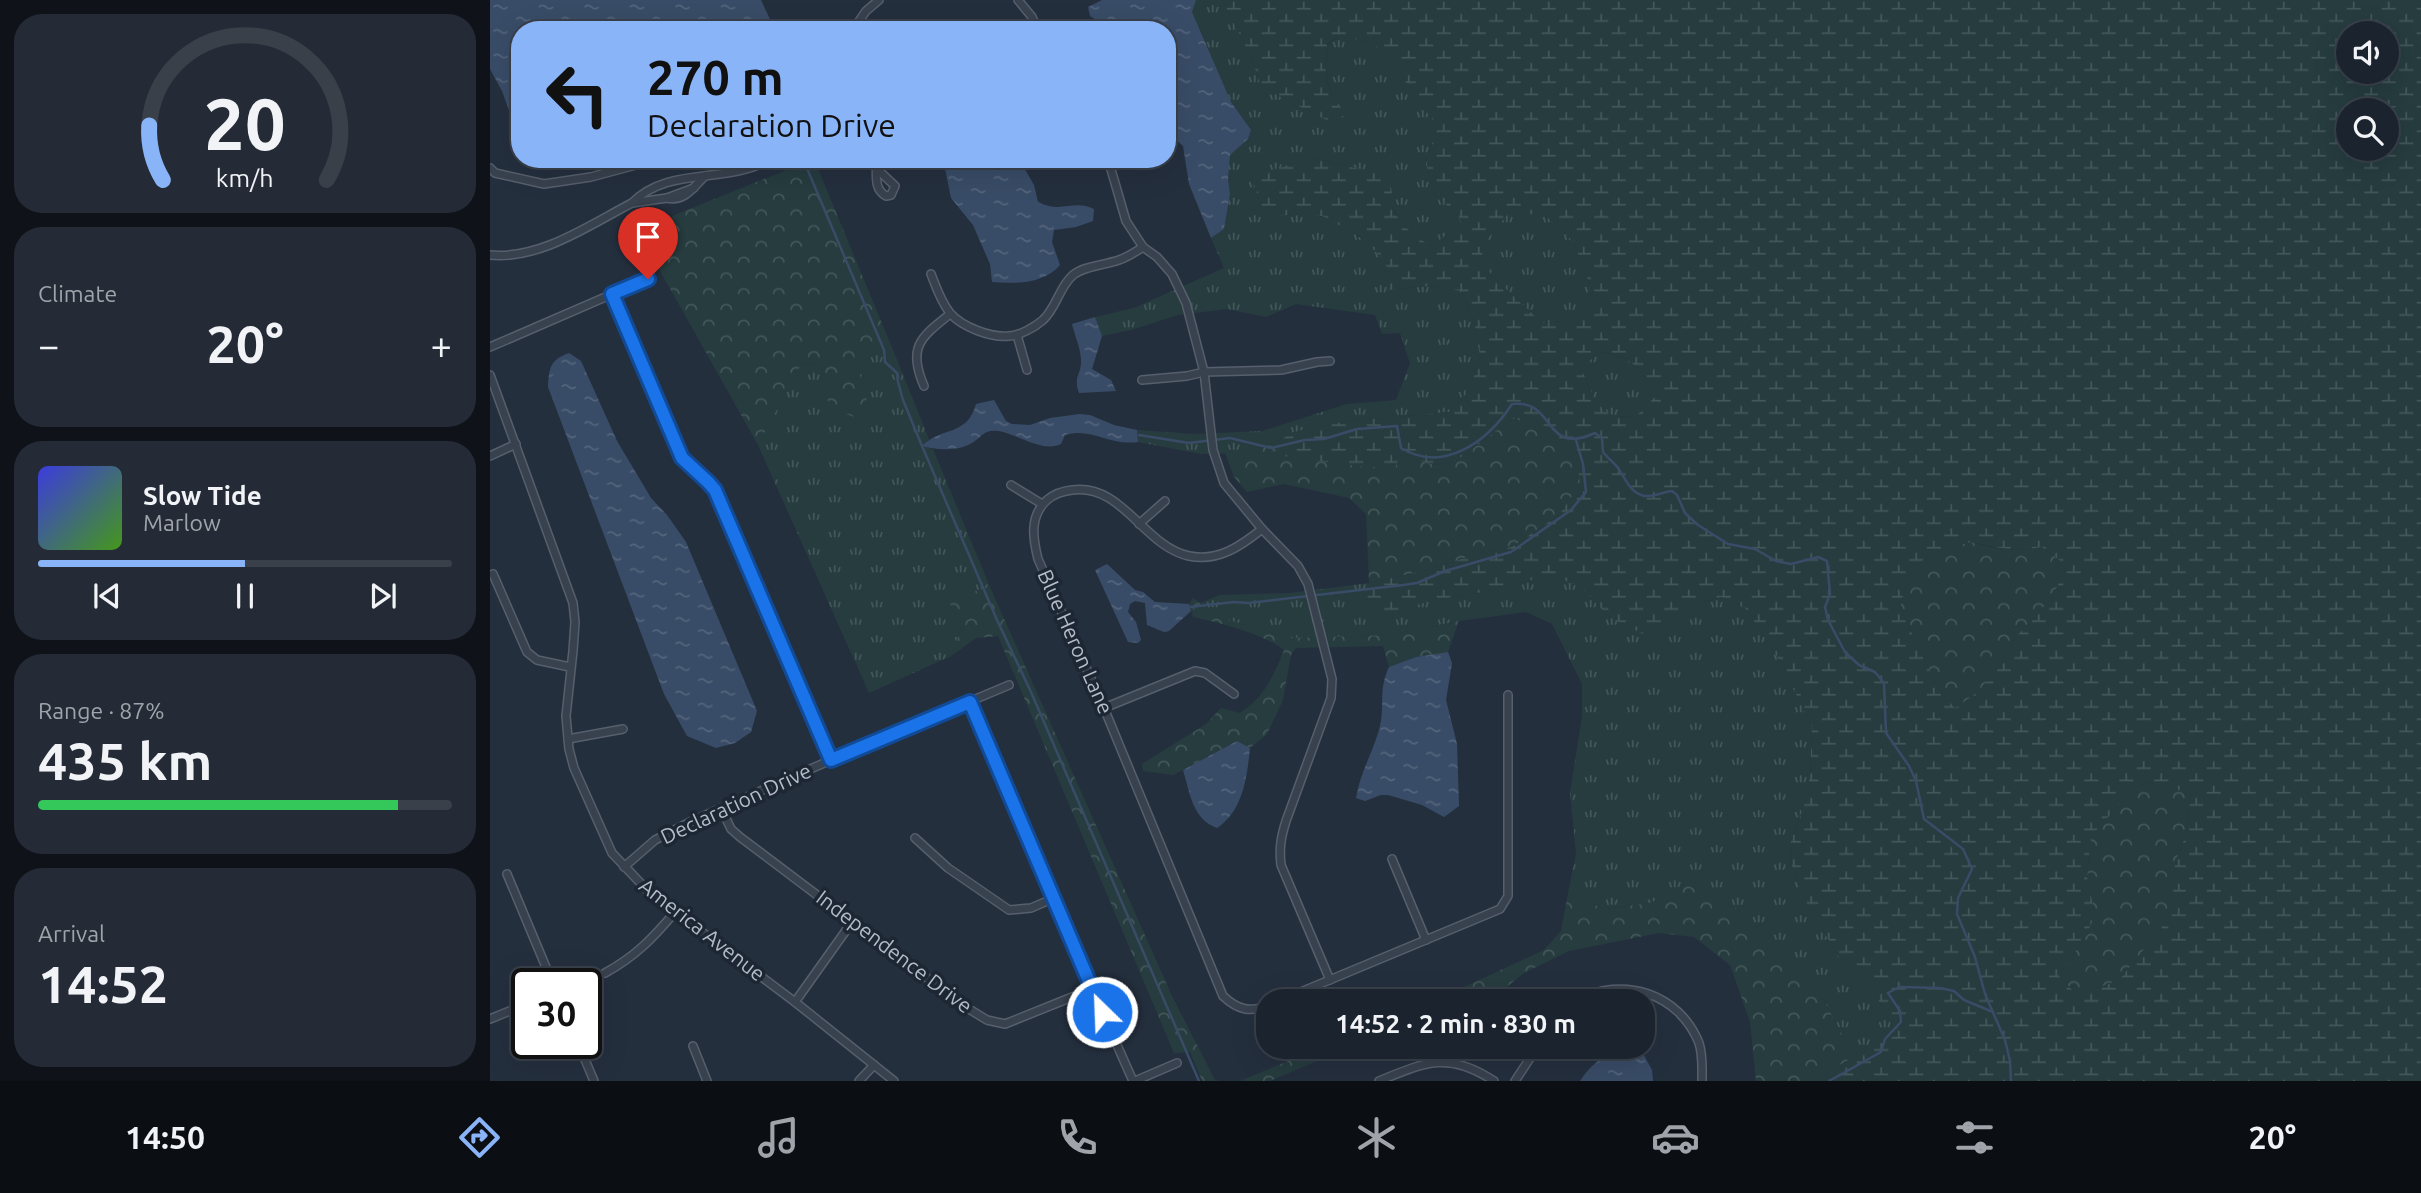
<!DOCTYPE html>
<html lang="en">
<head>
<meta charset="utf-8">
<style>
  body { margin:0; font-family:Ubuntu,sans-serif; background:#242b36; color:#f1f3f6; height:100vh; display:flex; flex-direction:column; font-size:26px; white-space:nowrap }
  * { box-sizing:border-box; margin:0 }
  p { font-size:23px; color:#a0a4aa }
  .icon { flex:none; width:38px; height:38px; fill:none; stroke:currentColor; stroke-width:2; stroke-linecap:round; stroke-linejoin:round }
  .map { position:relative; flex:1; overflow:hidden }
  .drawer { display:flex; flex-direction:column; gap:14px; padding:14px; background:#0f1319; width:490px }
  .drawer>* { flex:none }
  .banner { position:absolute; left:21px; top:21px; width:665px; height:147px; border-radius:28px; box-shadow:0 7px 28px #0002,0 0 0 2px #39404a; background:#8ab4f8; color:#111; overflow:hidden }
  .tools { position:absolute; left:1846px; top:21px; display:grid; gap:14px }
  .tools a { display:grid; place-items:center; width:63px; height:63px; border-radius:50%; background:#1b232e; box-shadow:0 7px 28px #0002,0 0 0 2px #39404a; font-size:35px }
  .speed { position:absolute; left:21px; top:968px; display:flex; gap:14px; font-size:35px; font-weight:700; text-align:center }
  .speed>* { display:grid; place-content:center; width:91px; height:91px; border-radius:50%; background:#1b232e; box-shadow:0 7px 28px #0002,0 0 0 2px #39404a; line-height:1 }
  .speed .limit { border:4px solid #111; border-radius:10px; background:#fff; color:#111 }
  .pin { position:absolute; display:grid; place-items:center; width:60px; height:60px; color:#fff; margin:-72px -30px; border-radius:50% 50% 50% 0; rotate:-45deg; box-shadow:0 0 7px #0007 }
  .pin .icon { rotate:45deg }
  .me { position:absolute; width:77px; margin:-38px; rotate:336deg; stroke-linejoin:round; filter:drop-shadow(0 0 5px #0008) }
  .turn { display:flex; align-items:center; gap:24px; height:147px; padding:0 21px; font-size:32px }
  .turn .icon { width:91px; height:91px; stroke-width:2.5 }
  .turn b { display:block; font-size:49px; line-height:60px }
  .big { font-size:52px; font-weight:700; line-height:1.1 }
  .drawer .card { flex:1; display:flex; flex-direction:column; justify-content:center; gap:10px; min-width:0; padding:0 24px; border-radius:28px; background:#242b36 }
  .drawer .dial { align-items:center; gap:0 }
  .dial svg { height:182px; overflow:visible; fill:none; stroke:#39404a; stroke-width:7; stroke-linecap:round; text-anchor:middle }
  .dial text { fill:#f1f3f6; stroke:none }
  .song { display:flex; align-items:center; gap:21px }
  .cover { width:84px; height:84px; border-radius:10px; background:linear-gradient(135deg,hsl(240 70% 55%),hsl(100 70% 35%)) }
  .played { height:7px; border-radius:4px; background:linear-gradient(90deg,#8ab4f8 50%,#39404a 50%) }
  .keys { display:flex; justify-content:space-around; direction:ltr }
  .heat { display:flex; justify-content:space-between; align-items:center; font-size:38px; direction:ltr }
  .charge { height:10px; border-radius:5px; background:linear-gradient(90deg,#34c759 87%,#39404a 0) }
  .trip { position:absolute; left:766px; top:989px; width:399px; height:70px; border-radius:28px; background:#1b232e; box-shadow:0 7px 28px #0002,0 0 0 2px #39404a; font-weight:700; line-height:70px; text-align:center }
  .tabs { display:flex; height:112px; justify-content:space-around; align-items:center; background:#0b0e12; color:#a0a4aa }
  .tabs .icon { width:49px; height:49px }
  .tabs .selected { color:#8ab4f8 }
  .tabs b { font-size:32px; color:#f1f3f6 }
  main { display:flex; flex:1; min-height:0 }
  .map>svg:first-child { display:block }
  .grass { fill:url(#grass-tufts) }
  .forest { fill:url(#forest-crowns) }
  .wetland { fill:url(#wetland-marsh); fill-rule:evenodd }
  .water { fill:url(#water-ripples) }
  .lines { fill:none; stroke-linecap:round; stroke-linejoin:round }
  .stream { stroke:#394c67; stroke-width:2.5 }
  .minor-casing { stroke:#565f6c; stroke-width:10 }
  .minor { stroke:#38414e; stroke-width:7 }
  .route-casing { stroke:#114b97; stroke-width:18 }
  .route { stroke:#1a73e8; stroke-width:12 }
  .labels { text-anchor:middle; stroke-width:7; stroke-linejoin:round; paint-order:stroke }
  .street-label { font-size:21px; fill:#b4bcc9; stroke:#1d2633 }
</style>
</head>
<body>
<main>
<section class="drawer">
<div class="card dial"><svg viewBox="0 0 100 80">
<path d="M14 69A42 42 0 1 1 86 69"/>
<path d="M14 69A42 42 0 0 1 8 45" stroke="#8ab4f8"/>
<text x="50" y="56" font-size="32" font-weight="700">20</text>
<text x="50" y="72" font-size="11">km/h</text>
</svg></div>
<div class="card"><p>Climate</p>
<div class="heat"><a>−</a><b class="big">20°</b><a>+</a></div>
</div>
<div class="card">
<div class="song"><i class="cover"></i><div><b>Slow Tide</b><p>Marlow</p></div></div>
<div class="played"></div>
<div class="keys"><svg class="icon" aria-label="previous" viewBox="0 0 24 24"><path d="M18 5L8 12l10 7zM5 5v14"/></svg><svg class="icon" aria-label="pause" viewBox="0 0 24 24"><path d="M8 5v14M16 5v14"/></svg><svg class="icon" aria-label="next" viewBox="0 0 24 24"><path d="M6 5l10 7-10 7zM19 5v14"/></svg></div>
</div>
<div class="card"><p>Range · 87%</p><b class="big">435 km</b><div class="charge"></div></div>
<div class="card"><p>Arrival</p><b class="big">14:52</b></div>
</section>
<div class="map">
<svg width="1931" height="1081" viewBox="0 0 1931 1081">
  <defs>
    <pattern id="grass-tufts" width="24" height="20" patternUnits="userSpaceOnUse" patternTransform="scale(1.75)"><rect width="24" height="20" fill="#263c3f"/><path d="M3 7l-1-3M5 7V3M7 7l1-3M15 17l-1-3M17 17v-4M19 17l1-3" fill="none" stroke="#435659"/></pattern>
    <pattern id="forest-crowns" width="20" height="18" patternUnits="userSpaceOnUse" patternTransform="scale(1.75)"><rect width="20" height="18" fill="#263c3f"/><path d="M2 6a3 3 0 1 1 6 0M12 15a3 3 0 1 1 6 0" fill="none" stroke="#435659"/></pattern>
    <pattern id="wetland-marsh" width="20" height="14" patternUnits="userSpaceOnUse" patternTransform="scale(1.75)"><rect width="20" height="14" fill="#263c3f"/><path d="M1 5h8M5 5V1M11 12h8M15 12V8" fill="none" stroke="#435659"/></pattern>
    <pattern id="water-ripples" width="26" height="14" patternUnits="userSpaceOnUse" patternTransform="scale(1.75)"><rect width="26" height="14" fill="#394c67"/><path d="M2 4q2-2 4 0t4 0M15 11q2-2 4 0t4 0" fill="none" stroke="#53647b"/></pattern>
  </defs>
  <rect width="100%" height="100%" fill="#242f3e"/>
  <g class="grass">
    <path d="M706 0H732L758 51 772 87 836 120 856 115C835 87 835 79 837 45L849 36 874 41 897 51 921 91 943 120V140L936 164 945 196 967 213 972 224 941 246 925 236 911 222 901 204 875 170 822 158 762 177 774 217C792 216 811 213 829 216 849 219 898 253 900 274 901 278 899 285 898 290L939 286 971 291 985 326 990 357 979 391 959 412 852 422 808 431 785 442 749 453 711 454 648 442 647 430 704 434 772 431 857 404 906 400 920 363 910 333 892 334 885 315 806 304 776 317 737 309 688 315 641 330 612 336 605 317 644 308 734 268 721 238 734 229 740 194 738 179 740 155 758 139 761 130 741 102 702 12Z"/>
    <polygon points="1017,214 1054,214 1083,241 1100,285 1101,310 1076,321 1052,323 1000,274 990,248"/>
    <polygon points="403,350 439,439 433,446 443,449 500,587 458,599 471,629 461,656 379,693 268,445 311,363 328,365 363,352"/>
    <path d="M1109 352C1143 356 1150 369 1167 396L1146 416 1124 417 1106 403 1091 368Z"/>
    <polygon points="1062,575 1092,588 1119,617 1177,625 1210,603 1231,597 1256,609 1285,653 1322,726 1320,776 1312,811 1301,841 1302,866 1318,906 1351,960 1380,985 1402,1025 1364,1057 1322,978 1246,908 1195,884 1161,903 1114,909 1078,893 1086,854 1080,793 1092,716 1092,684 1062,624 1036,612 969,621 899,635 801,638 713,613 710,603 730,595 800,593 879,583 877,602 949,599 984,594"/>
  </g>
  <g class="forest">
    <polygon points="307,159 324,159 403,350 364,353 383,423 340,409 328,365 312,363 268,445 147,230 299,169"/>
    <polygon points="1037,415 1052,423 1065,438 1086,448 1091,484 1069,515 1022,547 984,555 941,569 879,583 876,514 859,498 794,484 757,492 744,477 735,453 749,453 785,442 785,454 910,455 945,465 966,461 1021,420"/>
    <path d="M1481 542C1508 549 1525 552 1552 547L1576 565 1563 597 1524 639 1513 663 1488 692 1465 709 1450 692 1410 608C1423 558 1433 554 1481 542Z"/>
    <polygon points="500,587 682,996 725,1080 730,1081 712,1081 700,1052 684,1053 508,636 486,638 461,656 471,629 458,599"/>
    <path d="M703 598 710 603 713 613 801 638 899 635 969 621 958 652 926 657 899 667 893 646 806 648 801 655 793 700 777 734 760 748 747 741 683 775 653 771 652 764 716 724 731 708 750 713C774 697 784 676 794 650 772 633 730 623 703 617L699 604Z"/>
    <polygon points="1657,782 1701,792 1695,837 1685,864 1683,893 1671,929 1629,980 1611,987 1585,993 1569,976 1597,934 1605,915 1597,877 1601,835 1640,793"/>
    <polygon points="1195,884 1246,908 1322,978 1364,1057 1333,1075 1328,1081 1266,1081 1260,1022 1240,965 1204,937 1169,933 1079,951 1034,973 1008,994 1004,1001 944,1001 1054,950 1071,931 1078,893 1114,909 1161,903"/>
    <polygon points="834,1046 860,1047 780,1081 750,1081"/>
  </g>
  <path class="wetland" d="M732 0H1931V1081H1328L1333 1075 1364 1057 1402 1025 1380 985 1351 960 1318 906 1302 866 1301 841 1312 811 1320 776 1322 726 1285 653 1256 609 1231 597 1210 603 1177 625 1155 635 1119 617 1092 588 1062 575 984 594 949 599 888 615 877 602 879 583 941 569 984 555 1022 547 1069 515 1090 484 1086 448 1065 438 1052 423 1037 415 1021 420 966 461 945 465 910 455 904 471 785 455V442L808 431 852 422 959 412 979 391 990 357 985 326 971 291 939 286 898 290 900 272 890 256 870 236 832 216 799 215 774 218 762 176 822 158 874 170 881 161C889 167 898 178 901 188 903 194 900 200 902 205 908 224 925 236 941 246L972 224 967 213 945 196 936 164 943 140V120L921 91 897 51 874 41 849 36 837 44C834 79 835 88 857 115L836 120 772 87 758 51ZM1858 33H1897V72H1858ZM1858 110H1897V149H1858ZM1054 214 1083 241 1100 285 1101 310 1076 321 1052 323 1000 274 990 248 1017 215ZM1110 352C1143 356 1150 369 1166 396L1146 416 1124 417 1106 403 1091 368ZM1481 542C1508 548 1524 552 1552 547L1576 565 1563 597 1524 639 1513 663 1488 692 1465 708 1450 692 1410 608C1423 558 1433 554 1481 542ZM1657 782 1701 793 1695 837 1685 864 1683 893 1671 929 1629 980 1611 987 1585 993 1569 976 1597 934 1605 915 1597 877 1601 836 1640 793Z"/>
  <g class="water">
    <polygon points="0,0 271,0 285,30 30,30 30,131 26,130 12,91 0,69"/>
    <polygon points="612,0 706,0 702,12 741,102 761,130 758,139 740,155 738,179 740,194 734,229 721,238 699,184 693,146 677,131 677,30 614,30 611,23 600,16 598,7"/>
    <path d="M453 159H529L544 185 548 202C572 214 583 199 604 209L603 221 586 227 564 230 562 242 570 265C554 284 525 284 502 282L500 264 483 225 461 198Z"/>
    <path d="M605 317 612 336 602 369 621 380 626 391 589 393C583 375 592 375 591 359 590 346 585 336 582 324Z"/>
    <path d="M79 353 91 361 127 441 161 498 177 515 196 542 267 711 261 732 245 743 226 748 197 736 174 694 58 387C59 368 60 360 79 353Z"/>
    <path d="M504 400 516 421 522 424 540 425 560 418 590 414 600 415 624 425 647 430 648 442C617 446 603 427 575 435L571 444C554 453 527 434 509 431 492 429 492 438 480 444 468 451 445 450 432 446 452 426 477 437 486 404Z"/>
    <polygon points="617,564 645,590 653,592 665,602 699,604 701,611 679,631 674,632 657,625 655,603 645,601 640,604 638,612 646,622 651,640 648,643 638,642 605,570"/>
    <path d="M958 652 962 663 956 700 967 744 969 806 954 817 932 805 898 795H891L875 801 866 798C870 771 886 748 891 721 894 700 889 689 899 667L926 657Z"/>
    <path d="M747 741 760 748C757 777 753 811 727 828 702 819 700 792 693 770Z"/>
    <path d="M1150 1048 1162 1070 1163 1081H1090C1104 1059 1124 1048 1150 1048Z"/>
  </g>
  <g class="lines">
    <g class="stream">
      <polyline points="313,159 394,350 395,362 407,373 408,382 413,400 432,446 507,620 541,692 709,1081"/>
      <path d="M649 435 699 443 740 438 781 448 815 440 834 439 867 429 907 426 911 448C954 474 998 441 1022 404 1067 399 1052 457 1105 433L1112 438 1113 452C1117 457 1124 463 1128 468 1136 479 1139 492 1154 496 1163 497 1173 492 1182 491L1187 495 1195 513 1208 525 1238 544 1265 549 1286 561 1301 564 1328 557 1337 561 1340 594 1335 607 1338 620 1355 652 1369 665 1385 672 1394 683 1396 733 1419 766 1426 781 1434 819 1473 849 1482 869 1468 898 1467 914 1485 957 1495 994 1515 1040 1520 1061 1521 1081"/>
      <polyline points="700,607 744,602 758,603 913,585 927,583 955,571 1021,552 1081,510 1096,492 1093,464 1086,440"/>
      <polyline points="1339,1081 1391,1052 1395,1039 1411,1022 1410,1011 1398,993 1409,987 1450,988 1464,991 1474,1000 1503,1012"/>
    </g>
    <defs>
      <g id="minor">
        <polyline points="528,0 542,17 548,30"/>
        <polyline points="363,30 376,11 389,0"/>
        <path d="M386 159C388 172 382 188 396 196L401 195 405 186 386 168"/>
        <path d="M618 159 636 221 653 247 667 257 682 274 696 303 714 372 723 450 734 483 772 529 808 566 818 584 842 679 841 698 796 821C791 837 789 848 791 865L840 980"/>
        <polyline points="0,168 5,173 54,184 101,177 168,159"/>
        <path d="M177 198C195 202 203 187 215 176"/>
        <polyline points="142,203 177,198 204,188"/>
        <path d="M0 255C50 260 99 225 142 203 179 165 238 185 280 159"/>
        <path d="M441 274C446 287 451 302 460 313 472 327 501 338 519 336 529 336 545 327 553 320 567 307 569 287 583 275 594 266 615 265 629 260 638 257 645 252 653 247"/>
        <polyline points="122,294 192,458 218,482 224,490 341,760"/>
        <polyline points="527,335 537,370"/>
        <polyline points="0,347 157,279"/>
        <polyline points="0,375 83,603 85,622 83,651 76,716 79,749 84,768 122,853 159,892 305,1002 404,1081"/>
        <polyline points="652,380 697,376 714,372 791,370 827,362 840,361"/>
        <path d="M434 386C417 347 431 337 460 314"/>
        <polyline points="0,456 26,444"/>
        <polyline points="521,485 552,504"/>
        <polyline points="649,524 675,501"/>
        <path d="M772 529C751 546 728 562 699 556 653 546 633 483 582 490 573 491 564 494 557 500 539 516 543 539 548 559L614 708 733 996C748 1010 760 1013 779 1005"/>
        <polyline points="3,574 37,652 47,660 80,667"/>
        <polyline points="480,702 562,899 643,1081"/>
        <polyline points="614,708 705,671 715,673 744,694"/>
        <polyline points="78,739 133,729"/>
        <polyline points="231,808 241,829 250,837 474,1006 497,1020 515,1024 602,989"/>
        <polyline points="425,838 458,868 519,910 541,908 562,899"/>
        <polyline points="902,859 936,940"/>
        <polyline points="134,867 165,840 202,821 341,760 519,685"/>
        <polyline points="17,874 63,984"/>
        <path d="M115 973C146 956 163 938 185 912"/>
        <polyline points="789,1001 1010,909 1018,896 1018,695"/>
        <path d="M1086 1001C1132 975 1189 993 1209 1043 1213 1055 1212 1069 1212 1081"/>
        <polyline points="305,1002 362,922"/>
        <polyline points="0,1019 37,1004"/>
        <polyline points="88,1043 104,1081"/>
        <polyline points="203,1046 217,1081"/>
        <polyline points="369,1081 384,1065"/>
        <polyline points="645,1081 687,1063"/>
        <path d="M889 1081C935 1062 959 1051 1004 1081"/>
        <polyline points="1025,1081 1048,1046"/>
      </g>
    </defs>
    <use href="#minor" class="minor-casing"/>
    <use href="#minor" class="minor"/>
  </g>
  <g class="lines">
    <defs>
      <polyline id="route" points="158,279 122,294 192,458 218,482 225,490 341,760 480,702 612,1012"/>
    </defs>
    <use href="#route" class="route-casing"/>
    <use href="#route" class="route"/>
  </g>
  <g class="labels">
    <g class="street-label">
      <text transform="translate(585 642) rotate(66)" y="7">Blue Heron Lane</text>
      <text transform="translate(246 804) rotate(-25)" y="7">Declaration Drive</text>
      <text transform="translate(212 930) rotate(38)" y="7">America Avenue</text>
      <text transform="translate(404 952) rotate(37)" y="7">Independence Drive</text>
    </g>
  </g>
</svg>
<div class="tools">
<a><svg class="icon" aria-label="sound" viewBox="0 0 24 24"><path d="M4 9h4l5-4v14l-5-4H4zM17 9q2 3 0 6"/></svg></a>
<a><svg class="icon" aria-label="search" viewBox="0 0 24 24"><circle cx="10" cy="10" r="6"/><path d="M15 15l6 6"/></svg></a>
</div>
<div class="speed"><div class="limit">30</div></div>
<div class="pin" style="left:158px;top:279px;background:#d93025"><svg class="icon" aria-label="arrive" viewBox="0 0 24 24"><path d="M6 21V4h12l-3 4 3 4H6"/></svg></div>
<svg class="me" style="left:612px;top:1012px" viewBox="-20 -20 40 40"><circle r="17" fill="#1a73e8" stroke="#fff" stroke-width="3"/><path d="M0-11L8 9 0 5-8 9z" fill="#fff"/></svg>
<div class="trip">14:52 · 2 min · 830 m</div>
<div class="banner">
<div class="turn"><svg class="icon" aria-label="left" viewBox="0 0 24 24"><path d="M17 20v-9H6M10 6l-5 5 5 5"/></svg><div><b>270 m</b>Declaration Drive</div></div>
</div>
</div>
</main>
<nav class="tabs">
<b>14:50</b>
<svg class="icon selected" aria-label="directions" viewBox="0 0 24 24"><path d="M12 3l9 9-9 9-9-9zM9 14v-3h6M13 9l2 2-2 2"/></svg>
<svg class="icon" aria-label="music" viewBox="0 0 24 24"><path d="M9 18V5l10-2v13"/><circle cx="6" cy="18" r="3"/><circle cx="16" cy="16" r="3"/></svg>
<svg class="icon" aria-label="phone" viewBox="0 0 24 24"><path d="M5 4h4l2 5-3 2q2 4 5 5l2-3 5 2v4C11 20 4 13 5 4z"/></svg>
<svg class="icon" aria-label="climate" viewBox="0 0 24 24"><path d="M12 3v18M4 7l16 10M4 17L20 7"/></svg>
<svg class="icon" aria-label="car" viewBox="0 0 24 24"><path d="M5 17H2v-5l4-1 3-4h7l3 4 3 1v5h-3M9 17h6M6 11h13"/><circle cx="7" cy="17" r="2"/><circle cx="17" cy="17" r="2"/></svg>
<svg class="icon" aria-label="filters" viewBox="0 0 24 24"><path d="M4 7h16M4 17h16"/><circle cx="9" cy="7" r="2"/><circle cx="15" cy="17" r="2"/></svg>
<b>20°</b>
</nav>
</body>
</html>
